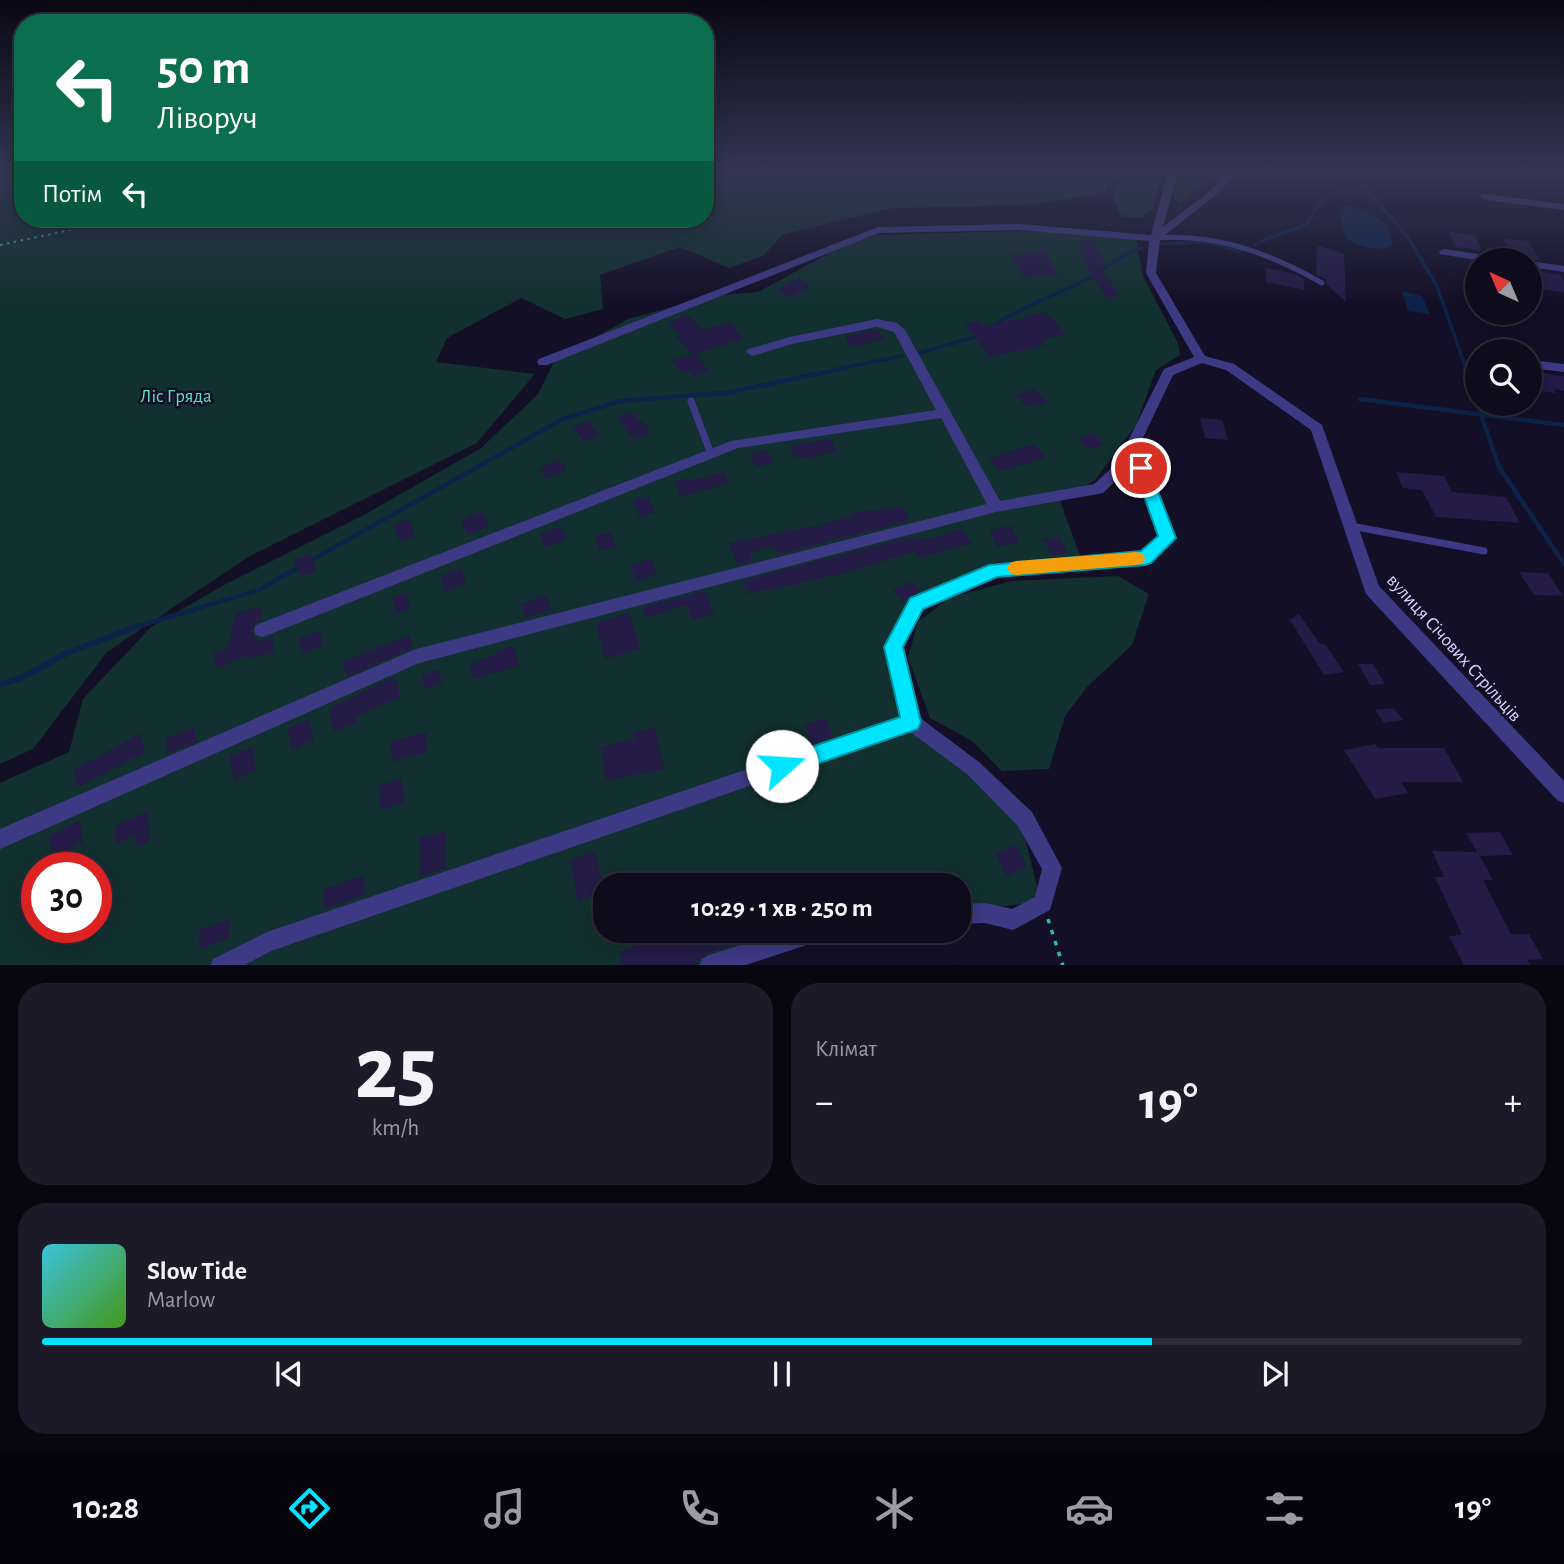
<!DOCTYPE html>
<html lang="uk">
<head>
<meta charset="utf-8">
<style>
  body { margin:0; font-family:"Alegreya Sans",sans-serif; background:#1c1929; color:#f1f3f6; height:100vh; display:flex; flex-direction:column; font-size:26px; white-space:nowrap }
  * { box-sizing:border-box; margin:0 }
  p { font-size:23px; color:#9b9ba3 }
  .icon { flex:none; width:38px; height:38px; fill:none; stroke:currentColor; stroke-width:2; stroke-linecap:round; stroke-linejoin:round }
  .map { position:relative; height:965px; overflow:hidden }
  .drawer { display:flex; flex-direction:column; gap:18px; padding:18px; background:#08060f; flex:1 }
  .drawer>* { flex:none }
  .top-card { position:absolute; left:14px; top:14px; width:700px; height:214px; border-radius:28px; box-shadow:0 4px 18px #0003,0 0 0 2px #2e2b3b; background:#0b6e4f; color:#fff; overflow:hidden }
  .needle { width:46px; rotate:316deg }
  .fabs { position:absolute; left:1465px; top:248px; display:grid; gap:14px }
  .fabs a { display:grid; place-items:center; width:77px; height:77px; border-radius:50%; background:#0e0b1c; box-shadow:0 4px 18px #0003,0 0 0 2px #2e2b3b; font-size:35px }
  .speed { position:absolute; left:21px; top:852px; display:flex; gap:14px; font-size:35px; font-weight:700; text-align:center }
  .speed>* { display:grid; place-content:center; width:91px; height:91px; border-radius:50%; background:#0e0b1c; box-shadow:0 4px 18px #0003,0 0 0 2px #2e2b3b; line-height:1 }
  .speed .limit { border:10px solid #d22; background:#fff; color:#111 }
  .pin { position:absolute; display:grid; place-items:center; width:60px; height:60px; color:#fff; margin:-30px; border:4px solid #fff; border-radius:50%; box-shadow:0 2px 7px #0007 }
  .me { position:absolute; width:77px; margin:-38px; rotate:71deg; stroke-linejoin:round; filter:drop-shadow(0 0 5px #0008) }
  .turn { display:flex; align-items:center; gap:24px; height:147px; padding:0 28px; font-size:32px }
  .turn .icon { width:91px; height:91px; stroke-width:2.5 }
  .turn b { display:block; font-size:49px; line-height:60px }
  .then { display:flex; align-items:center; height:66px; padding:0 28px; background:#0003; gap:14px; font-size:26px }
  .big { font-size:52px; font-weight:700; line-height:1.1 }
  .drawer .tile { flex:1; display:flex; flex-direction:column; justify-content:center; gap:10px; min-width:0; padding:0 24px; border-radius:28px; background:#1c1929 }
  .drawer .dial { align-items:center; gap:0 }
  .dial b { font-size:91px; line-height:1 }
  .song { display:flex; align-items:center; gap:21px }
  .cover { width:84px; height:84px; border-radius:10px; background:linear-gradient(135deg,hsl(190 70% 55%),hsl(100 70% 35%)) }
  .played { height:7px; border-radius:4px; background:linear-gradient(90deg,#00e5ff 75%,#2e2b3b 75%) }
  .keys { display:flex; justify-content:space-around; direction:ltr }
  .heat { display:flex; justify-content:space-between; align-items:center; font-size:38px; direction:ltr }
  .drawer .tiles { flex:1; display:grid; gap:18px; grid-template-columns:1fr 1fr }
  .tile:last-child { grid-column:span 2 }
  .trip { position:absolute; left:593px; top:873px; width:378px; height:70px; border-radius:28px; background:#0e0b1c; box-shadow:0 4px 18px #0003,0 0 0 2px #2e2b3b; font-weight:700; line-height:70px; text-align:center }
  .tabs { display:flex; height:112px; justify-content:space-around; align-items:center; background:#06040b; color:#9b9ba3 }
  .tabs .icon { width:49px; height:49px }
  .tabs .current { color:#00e5ff }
  .tabs b { font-size:32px; color:#f1f3f6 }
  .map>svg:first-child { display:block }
  .green { fill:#12302f; fill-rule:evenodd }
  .water { fill:#0c2248 }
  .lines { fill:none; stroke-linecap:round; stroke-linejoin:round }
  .stream-far2 { stroke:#0c2248; stroke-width:3.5 }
  .stream-far1 { stroke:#0c2248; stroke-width:4.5 }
  .stream { stroke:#0c2248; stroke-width:6 }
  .building { fill:#241b47 }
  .path-far1 { stroke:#2fb8b0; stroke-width:2; stroke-dasharray:2.5 4.5; stroke-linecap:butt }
  .path { stroke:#2fb8b0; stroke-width:3.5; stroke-dasharray:4.5 7; stroke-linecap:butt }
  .lane-far1 { stroke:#3d3a85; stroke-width:5 }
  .lane { stroke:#3d3a85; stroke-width:7 }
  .street { fill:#3d3a85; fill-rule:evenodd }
  .route { fill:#00e5ff; stroke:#0095a6; stroke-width:2 }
  .slow { fill:#f59e0b }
  .labels { text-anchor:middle; stroke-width:5; stroke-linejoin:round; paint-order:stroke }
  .park-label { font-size:19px; fill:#5fe0c0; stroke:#130f26 }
  .street-label { font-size:19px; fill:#d9d4ff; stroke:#130f26 }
</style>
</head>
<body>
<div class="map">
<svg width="1564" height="966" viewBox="0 0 1564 966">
  <rect width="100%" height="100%" fill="#130f26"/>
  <g class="green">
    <polygon points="0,171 23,171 23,219 705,219 705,171 1003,171 1012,182 1106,177 1050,171 1161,171 1153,209 1140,218 1122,217 1113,199 1120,180 1109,177 1105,193 1026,205 890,208 782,235 763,256 729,268 680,247 600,275 603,309 565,319 521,298 447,338 436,362 535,374 477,443 248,557 107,652 33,749 0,764"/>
    <polygon points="1180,171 1207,172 1205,183 1180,203 1173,198"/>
    <path d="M1022 231 1136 236 1143 276 1178 343 1180 355 1156 370 1136 425 1095 480 1060 501 1081 558 993 563 911 600 885 647 901 718 970 773 1022 826 1041 902 959 911V886H606V931H784L699 966 0 965V783L69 752 83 699 151 627 224 585 362 516 481 448 538 394 555 360 628 319 712 296 758 292 843 246 878 235ZM37 868H96V928H37Z"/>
    <polygon points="1118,576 1149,594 1132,645 1087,687 1065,716 1049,769 1002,771 972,741 930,718 908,657 918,622 949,598 1011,581"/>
  </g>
  <g class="water">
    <path d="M1346 206C1368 210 1393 220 1392 246 1380 252 1360 247 1348 240L1342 228 1340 210Z"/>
    <polygon points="1402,291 1422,296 1430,314 1408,311"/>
  </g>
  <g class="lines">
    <g class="stream-far2">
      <polyline points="1360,171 1371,195 1407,236 1437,286 1466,369"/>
      <polyline points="1162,244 1206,242 1242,252"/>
      <path d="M1254 245C1265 238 1301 228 1306 224 1311 219 1314 210 1318 205 1332 188 1352 193 1371 195"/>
      <path d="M991 327C1022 307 1057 295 1089 278 1107 269 1122 253 1141 248"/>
      <polyline points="919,353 979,336"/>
      <polyline points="838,369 902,356"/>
    </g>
    <g class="stream-far1">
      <polyline points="1465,368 1499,467 1564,564"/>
      <polyline points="1360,399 1564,425"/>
      <polyline points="308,562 563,419 620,401 725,393 846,368"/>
      <polyline points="132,628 259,590 301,566"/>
    </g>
    <polyline class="stream" points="0,684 19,679 67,653 138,626"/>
  </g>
  <g class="building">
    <polygon points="1449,232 1475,235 1482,251 1456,247"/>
    <polygon points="1502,238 1528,241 1540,260 1526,261 1523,255 1512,254"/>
    <polygon points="1080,240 1094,240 1106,266 1100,266 1119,295 1106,297 1084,263 1086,262 1078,244 1081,244"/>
    <polygon points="1317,245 1344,254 1346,302 1327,285 1326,280 1316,274"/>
    <polygon points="1045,252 1058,274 1024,277 1011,256 1015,256 1014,253"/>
    <polygon points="1266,268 1292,273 1304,279 1304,290 1266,282"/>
    <polygon points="1532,270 1560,275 1564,281 1564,292 1544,290"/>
    <polygon points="799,278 811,286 790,297 778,289"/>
    <polygon points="1046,312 1066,335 1042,340 1046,345 990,357 965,324 978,321 983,327"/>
    <polygon points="687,315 703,330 730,322 743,339 696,354 709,371 693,377 689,370 681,373 672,361 693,353 676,337 680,335 668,323"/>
    <polygon points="877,330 885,339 851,347 845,336"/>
    <polygon points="1530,371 1564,376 1564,391 1554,389 1556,393 1534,390 1530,381"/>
    <polygon points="1035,389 1047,402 1027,407 1016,395"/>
    <polygon points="632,412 639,422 643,420 651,433 633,440 618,418"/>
    <polygon points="1200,418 1222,420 1228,440 1205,438"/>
    <polygon points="588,421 599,435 584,441 573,427"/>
    <polygon points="1092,433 1103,445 1088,450 1078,438"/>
    <polygon points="831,438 837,451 807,458 794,457 791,446"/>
    <polygon points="1034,444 1046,458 999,471 989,458"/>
    <polygon points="766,450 773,462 756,467 750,454"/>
    <polygon points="560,460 567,470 546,479 539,468"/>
    <polygon points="724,472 729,483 681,497 674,482 689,478 691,481"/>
    <polygon points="1396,472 1444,476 1452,492 1506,497 1520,523 1436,517 1422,490 1403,488"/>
    <polygon points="648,496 655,513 640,517 633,501"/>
    <polygon points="904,507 909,521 778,554 775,546 749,553 752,561 737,565 729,543 806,528 853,517 851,513"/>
    <polygon points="481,511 489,525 468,535 460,521"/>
    <polygon points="409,519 415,536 400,542 394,525"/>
    <polygon points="1011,526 1020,542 998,547 989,530"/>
    <polygon points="560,527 566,539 545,547 540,534"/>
    <polygon points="962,529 972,543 919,558 915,551 849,572 748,594 742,581 915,536 916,540 924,537 926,540"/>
    <polygon points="611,532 616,546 599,551 595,536"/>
    <polygon points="1059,536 1068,552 1052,555 1043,539"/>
    <polygon points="311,554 316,571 300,577 295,560"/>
    <polygon points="651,559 657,575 636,581 631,565"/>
    <polygon points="461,568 467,583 445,592 440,577"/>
    <polygon points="1519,572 1548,573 1563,596 1534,595"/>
    <polygon points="912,581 920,591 902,602 893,590"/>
    <polygon points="705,591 714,613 693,620 687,605 646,618 643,607"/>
    <polygon points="406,593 410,608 396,613 392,598"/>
    <polygon points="546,595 552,609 526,618 521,604"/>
    <polygon points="262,607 260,621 254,624 252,631 257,642 273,636 274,651 250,659 250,654 216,668 214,653 229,646 235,613"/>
    <polygon points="629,613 640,648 605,659 596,623"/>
    <polygon points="1299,614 1320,644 1325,644 1344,672 1324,675 1290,620"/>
    <polygon points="320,631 323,645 302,654 299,639"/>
    <polygon points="409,635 413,648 347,676 343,662"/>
    <polygon points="513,645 519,666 473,679 470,664 497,654 496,651"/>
    <polygon points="1358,664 1373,664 1385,684 1370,685"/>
    <polygon points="438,669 442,683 425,690 422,676"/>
    <polygon points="395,677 400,697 356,716 357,722 334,732 330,708"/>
    <polygon points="1394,708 1403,720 1384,723 1375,710"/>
    <polygon points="825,718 833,737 812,744 805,725"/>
    <polygon points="308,719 314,740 292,750 287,729"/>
    <polygon points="194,727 196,742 167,754 166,739"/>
    <polygon points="655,727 664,769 606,781 601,747 635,739 633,733"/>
    <polygon points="426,732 427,752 392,762 391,742"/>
    <polygon points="141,733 145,752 78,787 74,770"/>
    <polygon points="1375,744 1378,748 1444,748 1463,782 1401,782 1408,793 1375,799 1344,750"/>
    <polygon points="252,747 256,770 234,780 230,756"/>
    <polygon points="402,779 404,802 381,810 379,786"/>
    <polygon points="147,811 151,840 136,847 135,835 117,844 115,826"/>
    <polygon points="80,820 83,842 52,858 49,836"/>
    <polygon points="446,831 446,868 420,876 420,837"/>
    <polygon points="1500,832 1513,855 1480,856 1493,880 1483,880 1511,934 1529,934 1543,959 1527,960 1530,965 1464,965 1449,936 1462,935 1435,877 1444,877 1432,851 1477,852 1466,833"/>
    <polygon points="1016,845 1027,867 1007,876 995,854"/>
    <polygon points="595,851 604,891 578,901 570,860"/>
    <polygon points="364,875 365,894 324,909 324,889"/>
    <polygon points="229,919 229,938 199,949 200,930"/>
    <polygon points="677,931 763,931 745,941 708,953 700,958 697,965 622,965 620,952"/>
  </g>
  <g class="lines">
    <polyline class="path-far1" points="0,245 121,219"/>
    <polyline class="path" points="1048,919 1063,966"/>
    <path class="lane-far1" d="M1156 238C1216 233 1271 254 1322 283"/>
    <g class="lane">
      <polyline points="691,401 711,454"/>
      <polyline points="1351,526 1484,551"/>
    </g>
    <g class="street">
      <polygon points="1168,171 1178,171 1163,227 1211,190 1230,171 1240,171 1217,194 1160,239 1156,273 1205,356 1234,364 1322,425 1379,586 1564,781 1564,803 1557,800 1366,594 1311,430 1226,370 1202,363 1173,375 1140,444 1175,538 1173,542 1150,562 1145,564 996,576 922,608 901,647 919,717 979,762 1032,812 1062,868 1050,910 1013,930 985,923 959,924 959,904 985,903 1012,909 1035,897 1042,869 1018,826 967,774 909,731 271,951 243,966 210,966 213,959 267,932 901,717 885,647 910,598 995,564 1141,552 1160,536 1132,460 1127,470 1103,493 1098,494 996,512 419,663 0,849 0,829 416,649 987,504 941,418 738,448 268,635 262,637 256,635 254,630 256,625 731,441 936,410 894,332 877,327 792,344 752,356 746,352 748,349 790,337 877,319 897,323 905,330 1000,501 1094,484 1117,463 1164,369 1194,357 1146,273 1149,241 1020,230 879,233 547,365 539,365 537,362 539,359 878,227 1020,224 1151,235"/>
      <polygon points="1484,194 1564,204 1564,210 1481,199 1481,195"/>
      <polygon points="1444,249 1505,258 1510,261 1482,261 1440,254 1439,252"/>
      <polygon points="1530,261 1564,266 1564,272 1530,267"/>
      <polygon points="1530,360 1564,364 1564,372 1530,368"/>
      <polygon points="786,931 829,931 826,938 819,941 743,966 699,966 702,959 709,955"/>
    </g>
  </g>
  <linearGradient id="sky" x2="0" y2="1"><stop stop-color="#0a0815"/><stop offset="0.56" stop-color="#333752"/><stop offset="1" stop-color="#333752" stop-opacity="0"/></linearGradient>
  <rect width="1564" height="306" fill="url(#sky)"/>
  <polygon class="route" points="1141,462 1149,468 1176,538 1151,563 1145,565 997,577 923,609 903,647 921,722 918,729 782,776 775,773 772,766 775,759 900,717 884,647 910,598 989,565 1141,551 1158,536 1134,468"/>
  <polygon class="slow" points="1136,552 1143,554 1145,559 1143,563 1136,565 1016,575 1010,573 1007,568 1010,563 1016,561"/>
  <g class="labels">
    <g class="park-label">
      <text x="176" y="402">Ліс Гряда</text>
    </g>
    <g class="street-label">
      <text transform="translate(1455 647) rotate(48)" y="7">вулиця Січових Стрільців</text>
    </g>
  </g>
</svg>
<div class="fabs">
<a><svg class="needle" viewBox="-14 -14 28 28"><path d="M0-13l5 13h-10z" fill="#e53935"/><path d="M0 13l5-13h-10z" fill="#9b9ba3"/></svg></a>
<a><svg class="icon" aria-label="search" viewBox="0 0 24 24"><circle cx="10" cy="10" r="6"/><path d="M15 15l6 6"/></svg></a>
</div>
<div class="speed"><div class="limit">30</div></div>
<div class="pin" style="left:1141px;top:468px;background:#d93025"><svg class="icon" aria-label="arrive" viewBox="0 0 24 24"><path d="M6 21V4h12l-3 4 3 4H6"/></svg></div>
<svg class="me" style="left:782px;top:766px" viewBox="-20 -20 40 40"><circle r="19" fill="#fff"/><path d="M0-13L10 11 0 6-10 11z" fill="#00e5ff"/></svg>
<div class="trip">10:29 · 1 хв · 250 m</div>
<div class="top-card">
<div class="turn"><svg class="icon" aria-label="left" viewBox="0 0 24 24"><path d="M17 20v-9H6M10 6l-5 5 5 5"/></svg><div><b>50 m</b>Ліворуч</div></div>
<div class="then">Потім<svg class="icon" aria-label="left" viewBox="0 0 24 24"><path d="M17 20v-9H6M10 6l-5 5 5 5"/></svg></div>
</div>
</div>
<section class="drawer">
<div class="tiles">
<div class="tile dial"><b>25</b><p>km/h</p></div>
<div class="tile"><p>Клімат</p>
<div class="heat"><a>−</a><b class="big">19°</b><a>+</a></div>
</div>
<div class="tile">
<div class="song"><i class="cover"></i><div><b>Slow Tide</b><p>Marlow</p></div></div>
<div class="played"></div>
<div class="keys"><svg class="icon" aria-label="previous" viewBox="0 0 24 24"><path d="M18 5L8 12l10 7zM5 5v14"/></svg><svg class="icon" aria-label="pause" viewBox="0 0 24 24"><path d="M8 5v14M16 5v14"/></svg><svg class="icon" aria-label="next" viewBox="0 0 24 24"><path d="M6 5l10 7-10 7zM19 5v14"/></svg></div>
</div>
</div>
</section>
<nav class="tabs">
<b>10:28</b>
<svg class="icon current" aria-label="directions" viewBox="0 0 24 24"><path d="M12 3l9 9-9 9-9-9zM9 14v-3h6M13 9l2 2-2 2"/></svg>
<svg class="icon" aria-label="music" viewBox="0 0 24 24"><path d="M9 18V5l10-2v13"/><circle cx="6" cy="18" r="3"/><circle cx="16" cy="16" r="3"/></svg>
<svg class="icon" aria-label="phone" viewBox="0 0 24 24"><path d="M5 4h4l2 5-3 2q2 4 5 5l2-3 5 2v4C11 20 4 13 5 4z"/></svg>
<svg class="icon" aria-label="climate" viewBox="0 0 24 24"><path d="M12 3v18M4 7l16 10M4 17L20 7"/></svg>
<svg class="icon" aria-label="car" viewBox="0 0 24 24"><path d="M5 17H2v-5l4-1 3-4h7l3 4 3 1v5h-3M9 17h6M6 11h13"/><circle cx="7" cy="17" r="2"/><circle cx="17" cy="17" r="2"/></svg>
<svg class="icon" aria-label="filters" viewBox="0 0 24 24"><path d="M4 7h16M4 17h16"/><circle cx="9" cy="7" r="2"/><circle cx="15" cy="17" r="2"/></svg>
<b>19°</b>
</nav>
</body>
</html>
